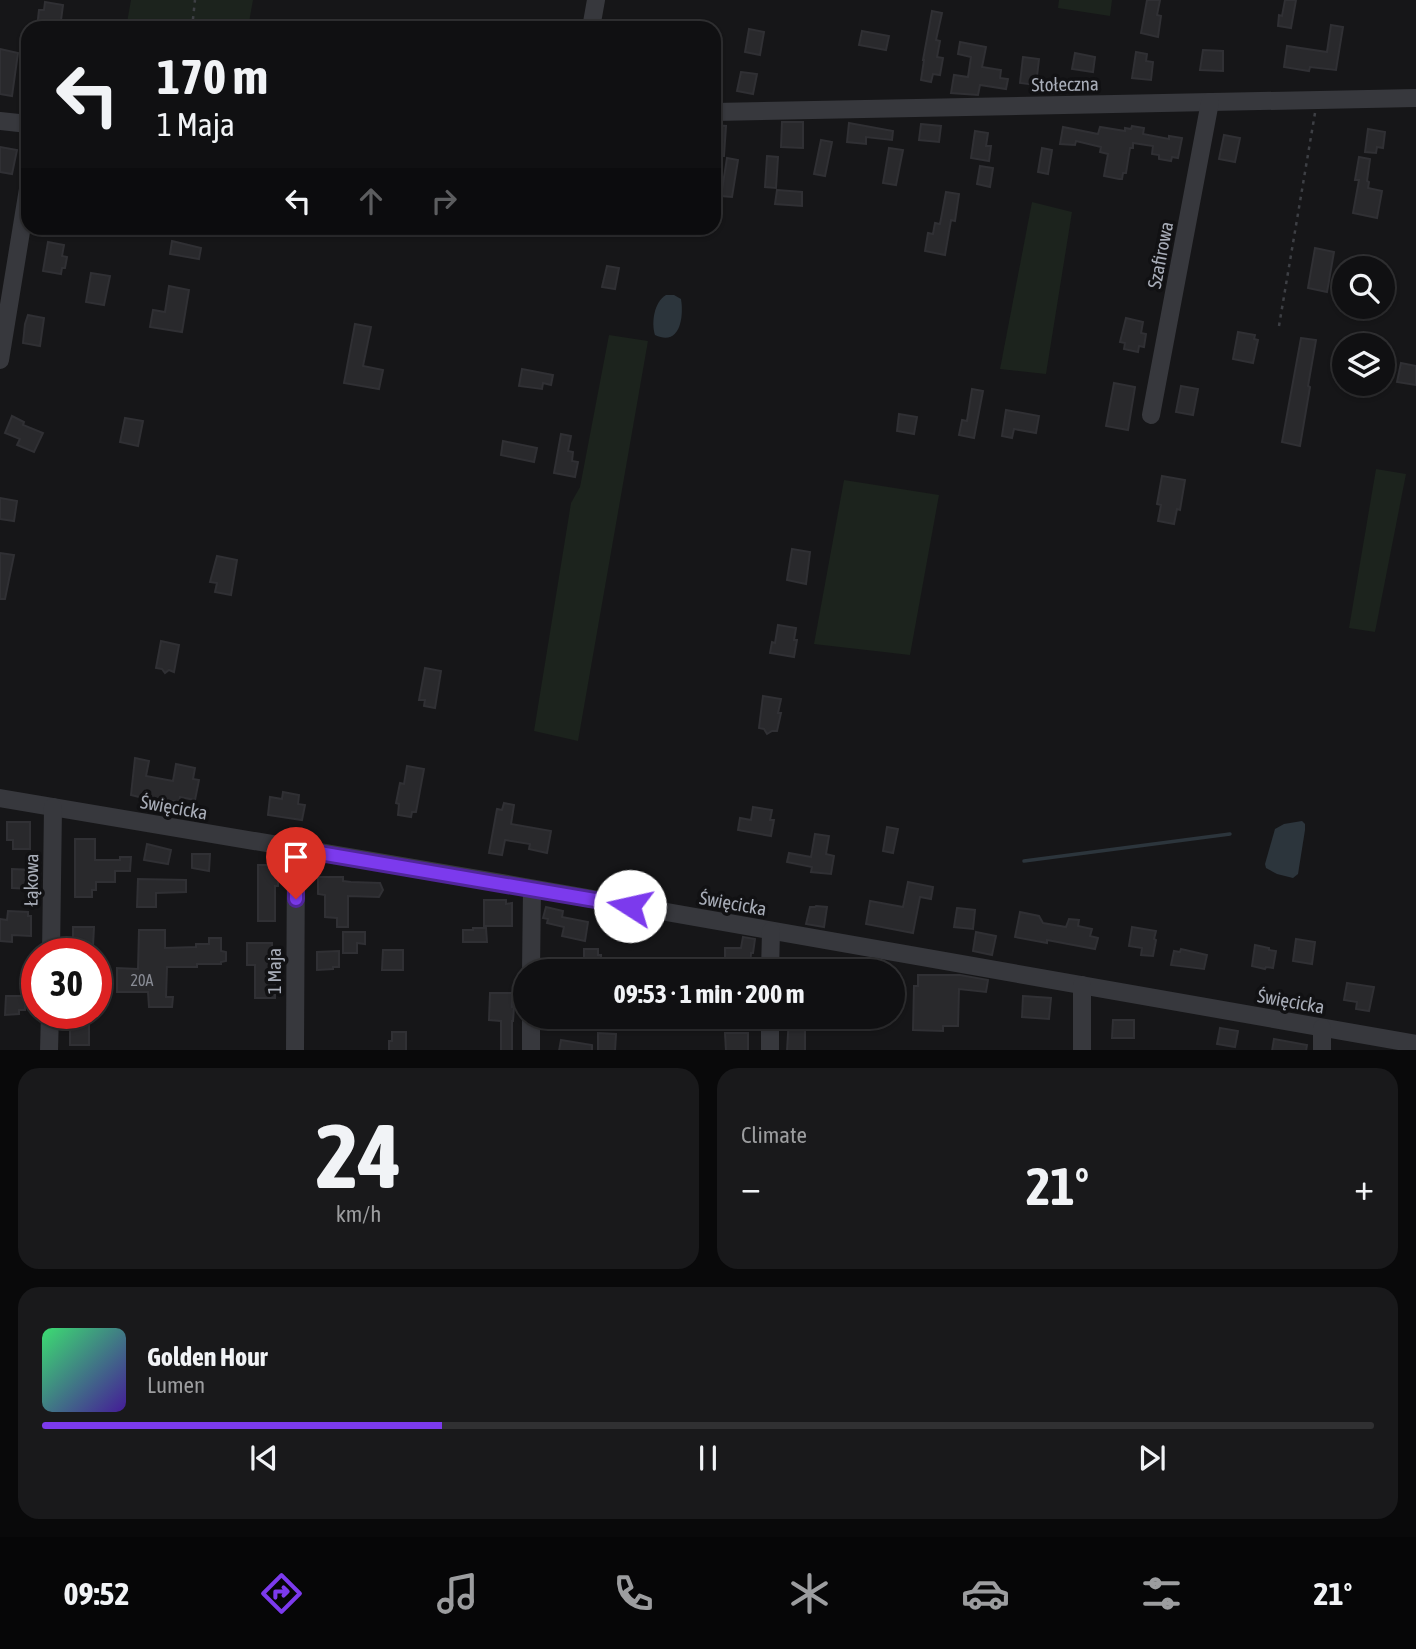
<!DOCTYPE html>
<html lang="en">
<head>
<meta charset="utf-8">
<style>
  body { margin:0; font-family:"Asap Condensed",sans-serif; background:#19191b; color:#f1f3f6; height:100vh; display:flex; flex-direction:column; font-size:26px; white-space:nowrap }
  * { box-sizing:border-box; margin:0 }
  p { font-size:23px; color:#9c9d9f }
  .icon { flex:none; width:38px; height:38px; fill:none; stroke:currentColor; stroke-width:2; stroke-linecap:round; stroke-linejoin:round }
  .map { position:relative; height:1050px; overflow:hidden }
  .side { display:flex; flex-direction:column; gap:18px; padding:18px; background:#09090a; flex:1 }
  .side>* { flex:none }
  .hud { position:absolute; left:21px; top:21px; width:700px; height:214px; border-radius:21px; box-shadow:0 2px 5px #0004,0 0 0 2px #303032; background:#101012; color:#f1f3f6; overflow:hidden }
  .fabs { position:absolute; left:1332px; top:256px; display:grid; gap:14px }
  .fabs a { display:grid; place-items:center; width:63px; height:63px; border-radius:50%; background:#101012; box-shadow:0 2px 5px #0004,0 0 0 2px #303032; font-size:35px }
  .speed { position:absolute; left:21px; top:938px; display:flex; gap:14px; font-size:35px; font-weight:700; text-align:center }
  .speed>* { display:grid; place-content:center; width:91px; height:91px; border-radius:50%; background:#101012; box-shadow:0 2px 5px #0004,0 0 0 2px #303032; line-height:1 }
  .speed .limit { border:10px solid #d22; background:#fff; color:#111 }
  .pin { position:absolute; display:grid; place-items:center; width:60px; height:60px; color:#fff; margin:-72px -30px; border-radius:50% 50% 50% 0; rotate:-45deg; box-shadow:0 0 7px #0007 }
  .pin .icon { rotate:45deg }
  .me { position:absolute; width:77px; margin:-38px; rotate:280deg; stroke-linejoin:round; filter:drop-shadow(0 0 5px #0008) }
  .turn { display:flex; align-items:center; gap:24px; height:147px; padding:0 21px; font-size:32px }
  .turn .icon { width:91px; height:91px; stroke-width:2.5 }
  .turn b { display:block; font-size:49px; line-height:60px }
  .lanes { display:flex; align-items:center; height:66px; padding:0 21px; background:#0003; justify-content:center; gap:35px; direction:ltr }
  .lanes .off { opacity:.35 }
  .big { font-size:52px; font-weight:700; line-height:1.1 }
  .side .tile { flex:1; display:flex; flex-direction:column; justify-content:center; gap:10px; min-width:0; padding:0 24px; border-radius:21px; background:#19191b }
  .side .dial { align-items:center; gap:0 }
  .dial b { font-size:91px; line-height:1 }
  .song { display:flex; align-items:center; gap:21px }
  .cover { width:84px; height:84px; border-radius:10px; background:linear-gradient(135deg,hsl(140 70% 55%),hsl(260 70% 35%)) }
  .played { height:7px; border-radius:4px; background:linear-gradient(90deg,#7c3aed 30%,#303032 30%) }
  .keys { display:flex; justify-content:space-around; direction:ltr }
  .heat { display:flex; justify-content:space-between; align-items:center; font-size:38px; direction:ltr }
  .side .tiles { flex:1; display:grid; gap:18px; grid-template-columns:1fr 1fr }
  .tile:last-child { grid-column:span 2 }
  .trip { position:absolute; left:513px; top:959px; width:392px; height:70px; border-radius:35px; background:#101012; box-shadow:0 2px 5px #0004,0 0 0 2px #303032; font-weight:700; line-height:70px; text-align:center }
  .tabs { display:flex; height:112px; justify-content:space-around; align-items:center; background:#060607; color:#9c9d9f }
  .tabs .icon { width:49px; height:49px }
  .tabs .on { color:#7c3aed }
  .tabs b { font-size:32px; color:#f1f3f6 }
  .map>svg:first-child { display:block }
  .green { fill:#1c231d }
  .water { fill:#2c353c }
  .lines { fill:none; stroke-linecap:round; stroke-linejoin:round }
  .stream { stroke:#2c353c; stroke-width:3.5 }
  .building { fill:#29292c; stroke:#303034; stroke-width:2 }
  .path { stroke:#3d3f44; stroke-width:2.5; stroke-dasharray:3.5 5; stroke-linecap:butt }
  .minor { stroke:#37383d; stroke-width:18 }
  .route-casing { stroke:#51269a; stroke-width:18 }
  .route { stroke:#7c3aed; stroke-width:12 }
  .labels { text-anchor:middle; stroke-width:7; stroke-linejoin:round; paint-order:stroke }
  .number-label { font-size:16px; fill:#888b94 }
  .street-label { font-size:19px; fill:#a8adb8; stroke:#111113 }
</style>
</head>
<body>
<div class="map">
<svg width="1416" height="1051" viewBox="0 0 1416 1051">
  <rect width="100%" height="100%" fill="#161618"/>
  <g class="green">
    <polygon points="131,0 253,0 248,28 126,28"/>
    <polygon points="1059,0 1112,0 1110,16 1058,8"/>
    <polygon points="1032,202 1072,212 1046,374 1000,369"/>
    <polygon points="609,335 648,341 578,741 534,731 571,503 580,487"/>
    <polygon points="1376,469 1406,474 1375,632 1349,628"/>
    <polygon points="844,480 939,495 910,655 814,644"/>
  </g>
  <g class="water">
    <path d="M666 295H674L681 299C684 317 680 347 655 335 651 323 654 302 666 295Z"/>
    <polygon points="1302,821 1305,824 1305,830 1298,874 1293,878 1277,874 1266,868 1265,864 1275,829 1284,824"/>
  </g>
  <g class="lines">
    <polyline class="stream" points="1024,861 1230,834"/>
  </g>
  <g class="building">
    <polygon points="1147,0 1160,0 1157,15 1161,16 1158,37 1141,33"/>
    <polygon points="1285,0 1296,0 1291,28 1278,26 1279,15 1282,16"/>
    <polygon points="45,2 63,5 60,28 37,28 39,10 44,10"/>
    <polygon points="932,11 942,13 936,40 940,41 937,57 943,58 940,75 933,74 931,82 921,80 924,60 923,60"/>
    <polygon points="1331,25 1343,27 1336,70 1310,67 1309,71 1284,67 1287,46 1327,52"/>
    <polygon points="749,29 764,32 760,55 745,52"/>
    <polygon points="862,31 889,36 886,50 859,45"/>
    <polygon points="960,42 986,47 982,67 1001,70 1000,78 1008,79 1006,89 980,85 978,95 951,93 954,75 968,77 971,57 958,54"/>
    <polygon points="0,49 18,53 12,96 0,94"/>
    <polygon points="1203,50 1223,51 1223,71 1200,70"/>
    <polygon points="1136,52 1147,54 1146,61 1153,62 1151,80 1132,78"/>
    <polygon points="1075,53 1095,57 1093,72 1072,69"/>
    <polygon points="1023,57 1039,59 1036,85 1020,83"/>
    <polygon points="741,72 757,74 753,94 737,91"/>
    <polygon points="782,122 803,122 803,148 781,147"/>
    <polygon points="849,123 893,131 892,140 866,137 866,144 847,142"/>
    <polygon points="921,124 941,126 939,142 919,140"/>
    <polygon points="714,125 726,126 724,156 714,156"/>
    <polygon points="1132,126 1144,128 1143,134 1169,139 1169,136 1182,138 1178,158 1172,157 1171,161 1159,159 1159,155 1152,154 1153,146 1133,143 1133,148 1130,148 1126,173 1123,173 1122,179 1119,179 1104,176 1108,154 1100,152 1101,147 1076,141 1075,145 1060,144 1063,127 1098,134 1100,127 1125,131 1125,128 1131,129"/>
    <polygon points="1368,129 1385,132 1383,148 1377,147 1376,153 1365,152"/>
    <polygon points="975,131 988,133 986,146 991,146 989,161 971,158"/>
    <polygon points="1224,135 1240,138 1235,162 1219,159"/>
    <polygon points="821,140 832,142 825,176 814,174"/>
    <polygon points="0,147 17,150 12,174 0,172"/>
    <polygon points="889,148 903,150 896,185 883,183"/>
    <polygon points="1042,148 1052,150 1048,174 1038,172"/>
    <polygon points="767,156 778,157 776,188 765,187"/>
    <polygon points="1359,157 1370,159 1367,181 1369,182 1368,188 1382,191 1377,218 1353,213 1359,180 1355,180"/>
    <polygon points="727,158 738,160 732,197 721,196"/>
    <polygon points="980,166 993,168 990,187 977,184"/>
    <polygon points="777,190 802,192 802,206 775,204"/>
    <polygon points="946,192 959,194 955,221 951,220 945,255 925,251 928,233 933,234 935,223 940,224"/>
    <polygon points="172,241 201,248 199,259 170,254"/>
    <polygon points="48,242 64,245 62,256 67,257 65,268 62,268 61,274 43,271"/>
    <polygon points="1315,248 1334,252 1327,292 1308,288"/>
    <polygon points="607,266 619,268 615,289 602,287"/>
    <polygon points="91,273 110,276 104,305 86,302"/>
    <polygon points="169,286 189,290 182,332 150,327 153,310 165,312"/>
    <polygon points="28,315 44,318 40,346 23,343 25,324"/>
    <polygon points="1126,318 1143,322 1141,333 1146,334 1144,347 1139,346 1138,352 1124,349 1125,343 1120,342"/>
    <polygon points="355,324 371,327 363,366 383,370 379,389 344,383"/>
    <polygon points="1238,332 1255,335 1254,339 1258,340 1253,363 1233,359"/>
    <polygon points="1301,338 1316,340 1308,386 1310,387 1300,446 1282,442"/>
    <polygon points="1401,363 1416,366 1416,385 1397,382"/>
    <polygon points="522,369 553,375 551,385 543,383 542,389 519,386"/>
    <polygon points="1114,383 1135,387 1128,430 1106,426"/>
    <polygon points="1181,386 1198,389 1193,415 1176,412"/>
    <polygon points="972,389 983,391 974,438 959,435 962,420 967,421"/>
    <polygon points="1006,410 1039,416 1036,433 1014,429 1012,438 1002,436"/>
    <polygon points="899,414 917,417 914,434 897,431"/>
    <polygon points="12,416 24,422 23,425 43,433 34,452 17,445 20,439 5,433"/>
    <polygon points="125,418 143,421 138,446 120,442"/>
    <polygon points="561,434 571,436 568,451 573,452 572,461 578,462 575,477 554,473"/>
    <polygon points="503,441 537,448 534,462 501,455"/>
    <polygon points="1162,476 1185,480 1180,510 1177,509 1174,524 1158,521 1161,505 1157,504"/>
    <polygon points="0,498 17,501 14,521 0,519"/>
    <polygon points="792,549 810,552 806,584 787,580"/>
    <polygon points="0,553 14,555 5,599 0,599"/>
    <polygon points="217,556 237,560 231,595 215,592 217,583 210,582"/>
    <polygon points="778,625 796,628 794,640 797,640 794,657 770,653 772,642 775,643"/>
    <polygon points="161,641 179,645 174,672 169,670 165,673 162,669 156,668"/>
    <polygon points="425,668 441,671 435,708 424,706 425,700 419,700"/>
    <polygon points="763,696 781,699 778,713 781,713 777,731 772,731 767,734 764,729 759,728"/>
    <polygon points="135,758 149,761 146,776 173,781 176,764 195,768 193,779 199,780 195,800 180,797 179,802 154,798 153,799 145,798 142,801 139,797 131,795"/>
    <polygon points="407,766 424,769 416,812 412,812 411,817 398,815 399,804 396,803 400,783 404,784"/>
    <polygon points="283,792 299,795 298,804 305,805 302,820 268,815 270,797 282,799"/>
    <polygon points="504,803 514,805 511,824 551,831 547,853 529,849 530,844 505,840 502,855 489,853 497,809 502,810"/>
    <polygon points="753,807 772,810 770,820 774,820 771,836 738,830 740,818 751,820"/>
    <polygon points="7,822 30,822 30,849 13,849 13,840 7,840"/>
    <polygon points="887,827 898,829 893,853 883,851"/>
    <polygon points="815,834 829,836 826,854 834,856 831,874 811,872 812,867 787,862 789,853 811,857"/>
    <polygon points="75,839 95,839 95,860 120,860 120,857 131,857 130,871 115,871 115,882 96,882 96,890 92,890 92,897 75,897"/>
    <polygon points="147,844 171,850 168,864 144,860"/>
    <polygon points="192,854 210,854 209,871 192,868"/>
    <polygon points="258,865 278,865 278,886 275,886 275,921 258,921"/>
    <polygon points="12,869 33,870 32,889 12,888"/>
    <polygon points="318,877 343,877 343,881 351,882 380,883 383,890 379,897 348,896 348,927 337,927 337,918 325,917 325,895 318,894"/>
    <polygon points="138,879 186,880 186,892 156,893 156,907 137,907"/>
    <polygon points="908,882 933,887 931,899 920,897 913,933 866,924 870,901 903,907"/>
    <polygon points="484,900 506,900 506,904 512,903 512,926 484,926"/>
    <polygon points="816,906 827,907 824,927 806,924 810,907 815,907"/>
    <polygon points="546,907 563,911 562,917 588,922 585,941 562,936 564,927 547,923 548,919 543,918"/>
    <polygon points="957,908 975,910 973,929 954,927"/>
    <polygon points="8,911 28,912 28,916 31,916 31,936 12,935 12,942 0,941 0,919 7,920"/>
    <polygon points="1020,912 1039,916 1043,923 1066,927 1069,919 1079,920 1078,926 1092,929 1090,936 1098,938 1095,949 1047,940 1047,943 1015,937"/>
    <polygon points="73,927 94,927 93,946 73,946"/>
    <polygon points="1132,927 1156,931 1154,939 1156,940 1153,956 1141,955 1142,948 1129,946"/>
    <polygon points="473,928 486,928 487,942 463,942 463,930 473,930"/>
    <polygon points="139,930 165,930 165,948 196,947 196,944 209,944 209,938 221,938 221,951 226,952 226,961 221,962 221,964 197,964 197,967 167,967 166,997 173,997 172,1007 149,1007 148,992 117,992 117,968 138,969"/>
    <polygon points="343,932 365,932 365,944 357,943 357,953 343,953"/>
    <polygon points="976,932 996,936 992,955 973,951"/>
    <polygon points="743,937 755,939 753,953 751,953 750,969 735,969 735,971 717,971 717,960 725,960 725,948 741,948"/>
    <polygon points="1296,939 1315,942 1312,964 1293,961"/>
    <polygon points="247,943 272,943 273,983 275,983 275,998 255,998 255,965 247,965"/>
    <polygon points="1255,945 1269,948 1269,950 1276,951 1273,968 1266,967 1265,969 1252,966"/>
    <polygon points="584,949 598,949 598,955 601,955 601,966 584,966"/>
    <polygon points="1181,949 1207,955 1204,969 1171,965 1174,951 1180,952"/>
    <polygon points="383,950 403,950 403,970 382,970"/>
    <polygon points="339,951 339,967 333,967 333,969 317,970 317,952"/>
    <polygon points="918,975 960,975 988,980 986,992 959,989 958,1026 943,1026 943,1031 913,1030 914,986 918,986"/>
    <polygon points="1347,983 1374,987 1369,1011 1356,1009 1357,1002 1344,1000"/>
    <polygon points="490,993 512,993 512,1007 514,1007 513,1021 512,1021 512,1051 501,1051 501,1021 489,1020"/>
    <polygon points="6,996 25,996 25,1010 19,1010 19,1014 5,1015"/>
    <polygon points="1023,996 1051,998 1049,1019 1022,1017"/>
    <rect x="70" y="1016" width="19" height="29"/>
    <polygon points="789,1017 805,1017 805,1051 787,1051"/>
    <polygon points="1113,1020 1134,1020 1134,1038 1112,1038"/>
    <polygon points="1220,1028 1238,1031 1235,1047 1217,1044"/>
    <polygon points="392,1032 406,1032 406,1051 389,1051 389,1041 392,1041"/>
    <polygon points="598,1033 616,1034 615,1051 598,1051"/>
    <polygon points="725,1033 748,1033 748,1051 726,1051"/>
    <polygon points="1274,1039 1307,1045 1306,1051 1272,1051"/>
    <polygon points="561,1040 592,1045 592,1051 559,1051"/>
  </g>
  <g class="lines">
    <g class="path">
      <polyline points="192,28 195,0"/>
      <polyline points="1279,326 1315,113"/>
    </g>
    <g class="minor">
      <polyline points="591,28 596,0"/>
      <polyline points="714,112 1416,98"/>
      <polyline points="0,121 28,124"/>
      <polyline points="0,360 28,189"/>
      <polyline points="1151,415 1210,102"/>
      <polyline points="0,798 479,879 1416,1044"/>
      <polyline points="51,954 53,807"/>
      <polyline points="531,971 532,889"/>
      <polyline points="770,971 771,931"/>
      <polyline points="1082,985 1082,1051"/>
      <polyline points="49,1051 50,1013"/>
      <polyline points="295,1051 296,849"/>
      <polyline points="531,1051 531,1017"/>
      <polyline points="770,1051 770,1017"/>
      <polyline points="1322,1051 1322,1028"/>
    </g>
  </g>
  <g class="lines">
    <defs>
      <polyline id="route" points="296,899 296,849 630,906"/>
    </defs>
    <use href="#route" class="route-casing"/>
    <use href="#route" class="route"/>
  </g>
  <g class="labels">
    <g class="number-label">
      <text x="142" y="986">20A</text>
    </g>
    <g class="street-label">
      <text transform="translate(1065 84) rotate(-1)" y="7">Stołeczna</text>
      <text transform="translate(1160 255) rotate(-79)" y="7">Szafirowa</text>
      <text transform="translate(174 807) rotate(10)" y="7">Święcicka</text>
      <text transform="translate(31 880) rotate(-89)" y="7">Łąkowa</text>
      <text transform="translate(733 903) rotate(10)" y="7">Święcicka</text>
      <text transform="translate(274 971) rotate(-90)" y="7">1 Maja</text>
      <text transform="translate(1291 1001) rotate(10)" y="7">Święcicka</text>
    </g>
  </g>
</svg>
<div class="fabs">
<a><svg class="icon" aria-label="search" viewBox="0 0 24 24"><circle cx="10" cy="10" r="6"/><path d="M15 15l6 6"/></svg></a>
<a><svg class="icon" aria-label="layers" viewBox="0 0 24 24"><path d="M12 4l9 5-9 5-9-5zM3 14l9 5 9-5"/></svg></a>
</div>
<div class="speed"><div class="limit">30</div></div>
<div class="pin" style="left:296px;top:899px;background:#d93025"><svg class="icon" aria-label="arrive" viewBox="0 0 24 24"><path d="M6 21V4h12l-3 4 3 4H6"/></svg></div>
<svg class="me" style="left:630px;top:906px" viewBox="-20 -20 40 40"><circle r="19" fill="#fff"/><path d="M0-13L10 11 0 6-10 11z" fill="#7c3aed"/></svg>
<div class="trip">09:53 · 1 min · 200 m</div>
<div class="hud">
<div class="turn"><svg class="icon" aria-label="left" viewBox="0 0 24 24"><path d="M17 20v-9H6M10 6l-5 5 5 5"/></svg><div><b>170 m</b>1 Maja</div></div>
<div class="lanes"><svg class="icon" aria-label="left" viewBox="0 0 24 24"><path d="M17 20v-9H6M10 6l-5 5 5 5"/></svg><svg class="icon off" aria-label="ahead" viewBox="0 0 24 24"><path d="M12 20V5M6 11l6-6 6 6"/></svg><svg class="icon off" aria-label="right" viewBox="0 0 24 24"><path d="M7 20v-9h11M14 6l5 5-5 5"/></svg></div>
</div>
</div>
<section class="side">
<div class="tiles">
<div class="tile dial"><b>24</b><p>km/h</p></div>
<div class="tile"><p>Climate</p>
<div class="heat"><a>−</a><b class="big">21°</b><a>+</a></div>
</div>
<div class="tile">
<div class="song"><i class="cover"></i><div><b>Golden Hour</b><p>Lumen</p></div></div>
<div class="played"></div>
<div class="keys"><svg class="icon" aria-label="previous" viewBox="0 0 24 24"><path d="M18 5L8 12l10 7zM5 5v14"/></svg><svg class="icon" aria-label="pause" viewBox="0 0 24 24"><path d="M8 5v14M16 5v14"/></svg><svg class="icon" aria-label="next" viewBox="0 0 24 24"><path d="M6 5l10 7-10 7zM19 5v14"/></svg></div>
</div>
</div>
</section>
<nav class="tabs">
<b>09:52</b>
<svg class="icon on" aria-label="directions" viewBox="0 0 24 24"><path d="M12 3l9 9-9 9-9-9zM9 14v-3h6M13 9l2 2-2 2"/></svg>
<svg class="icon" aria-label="music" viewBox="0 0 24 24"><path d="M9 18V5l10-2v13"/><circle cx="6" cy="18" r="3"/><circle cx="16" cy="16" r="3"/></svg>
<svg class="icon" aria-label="phone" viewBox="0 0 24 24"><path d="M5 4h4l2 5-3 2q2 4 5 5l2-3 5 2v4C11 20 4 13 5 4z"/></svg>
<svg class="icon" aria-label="climate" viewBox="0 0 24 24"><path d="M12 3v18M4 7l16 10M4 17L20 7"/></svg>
<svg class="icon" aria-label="car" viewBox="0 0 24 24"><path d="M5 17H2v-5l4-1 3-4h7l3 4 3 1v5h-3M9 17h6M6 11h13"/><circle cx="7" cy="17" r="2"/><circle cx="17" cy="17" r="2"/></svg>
<svg class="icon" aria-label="filters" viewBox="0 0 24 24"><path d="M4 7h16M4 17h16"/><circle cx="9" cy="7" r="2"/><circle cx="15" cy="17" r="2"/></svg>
<b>21°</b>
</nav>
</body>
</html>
